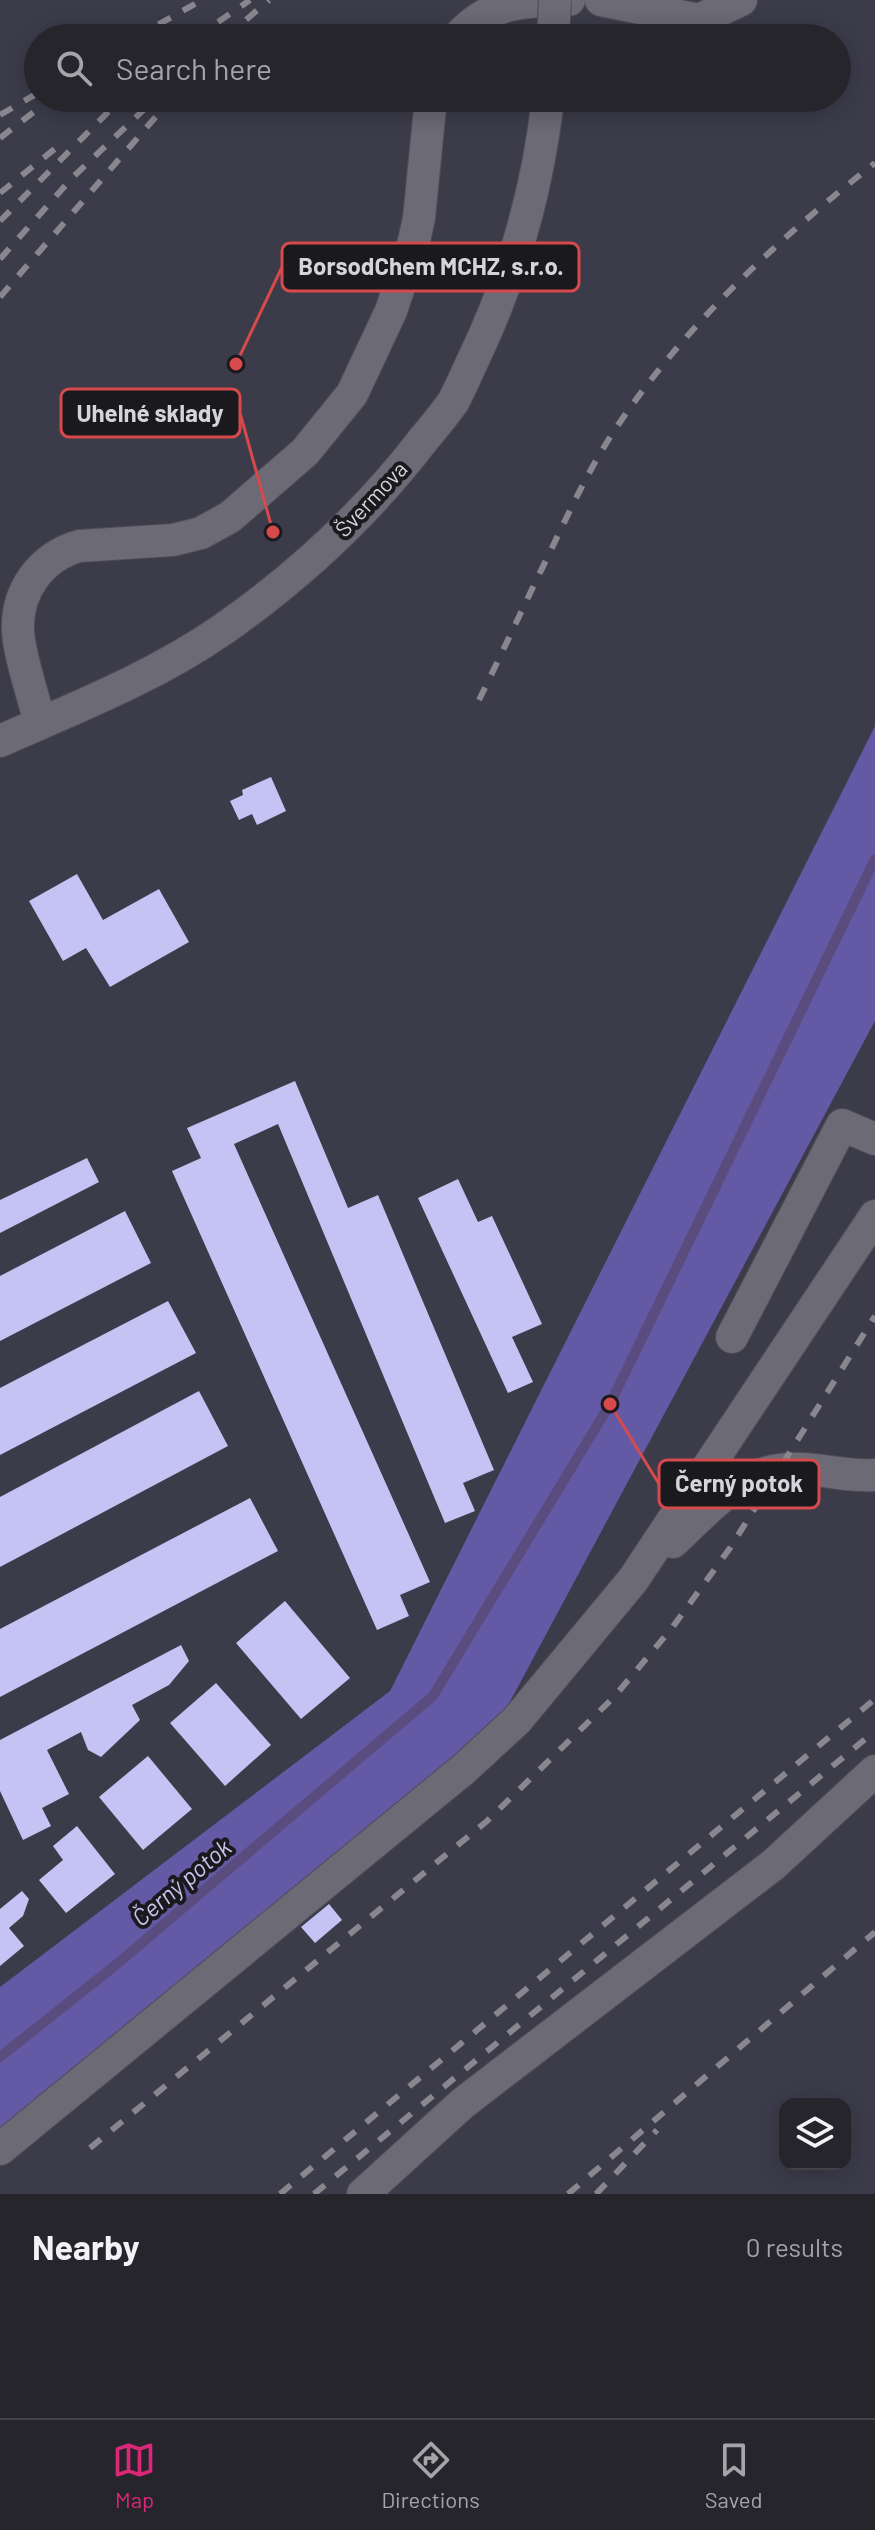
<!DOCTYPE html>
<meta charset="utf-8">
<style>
:root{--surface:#26252c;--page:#2e2d34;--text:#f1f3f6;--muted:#a4a5a9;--line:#424248;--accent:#db2777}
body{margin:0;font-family:Barlow,sans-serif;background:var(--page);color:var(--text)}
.controls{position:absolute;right:24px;bottom:24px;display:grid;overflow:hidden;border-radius:16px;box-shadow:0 4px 20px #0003}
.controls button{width:72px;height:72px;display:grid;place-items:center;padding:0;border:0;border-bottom:2px solid var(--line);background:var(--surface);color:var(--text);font:40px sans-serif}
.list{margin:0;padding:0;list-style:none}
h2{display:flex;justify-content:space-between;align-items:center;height:104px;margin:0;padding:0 32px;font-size:34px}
h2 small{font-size:26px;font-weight:400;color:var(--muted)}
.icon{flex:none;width:44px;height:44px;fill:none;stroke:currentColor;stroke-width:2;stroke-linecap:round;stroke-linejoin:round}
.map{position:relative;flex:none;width:875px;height:2194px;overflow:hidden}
.search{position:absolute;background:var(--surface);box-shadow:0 4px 20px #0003;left:24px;right:24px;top:24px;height:88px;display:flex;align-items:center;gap:20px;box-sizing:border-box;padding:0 28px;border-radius:44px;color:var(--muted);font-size:30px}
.sheet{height:224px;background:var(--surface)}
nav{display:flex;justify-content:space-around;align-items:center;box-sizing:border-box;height:112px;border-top:2px solid var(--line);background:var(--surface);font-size:22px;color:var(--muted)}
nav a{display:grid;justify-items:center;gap:4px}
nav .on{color:var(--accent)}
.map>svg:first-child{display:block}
.built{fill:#3c3b4a;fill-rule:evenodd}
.forest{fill:#6459a4}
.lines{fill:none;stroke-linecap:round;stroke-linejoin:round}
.stream{stroke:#5a4c7e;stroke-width:10}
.building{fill:#c5c2f4}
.minor-casing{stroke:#4e4d56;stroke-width:34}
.minor{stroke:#6b6a75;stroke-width:32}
.rail{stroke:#88878f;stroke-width:6;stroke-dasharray:14 14;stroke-linecap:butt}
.minor-bridge-casing{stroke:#4e4d56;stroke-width:34;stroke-linecap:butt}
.minor-bridge{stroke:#6b6a75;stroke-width:32}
.labels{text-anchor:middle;stroke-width:8;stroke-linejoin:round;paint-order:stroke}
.street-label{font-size:22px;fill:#d4d4da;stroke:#1a1a1e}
.water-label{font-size:24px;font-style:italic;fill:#c8c5ef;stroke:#1a1a1e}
.leader{fill:none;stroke:#d64a4c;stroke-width:3}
.callout-dot{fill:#d64a4c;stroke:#1a1a1e;stroke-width:3}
.callout{fill:#1a1a1e;stroke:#d64a4c;stroke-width:3}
.callout-label{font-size:24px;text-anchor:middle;font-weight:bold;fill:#d4d4da}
</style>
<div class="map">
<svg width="875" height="2194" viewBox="0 0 875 2194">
<rect width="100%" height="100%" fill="#32313b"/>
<!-- built -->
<g class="built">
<path d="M0,0H875V726L390,1691L0,1987ZM38,38H837V98H38Z"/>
<path d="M875,1021V2194H0V2152L489,1741ZM785,2104H845V2164H785Z"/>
</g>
<!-- forest -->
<polygon class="forest" points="875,726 875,1021 489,1741 0,2152 0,1987 390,1691"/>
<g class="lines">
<!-- stream -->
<polyline class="stream" points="0,2057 117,1964 433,1696 610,1404 875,859"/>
</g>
<!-- building -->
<g class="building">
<polygon points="271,777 286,811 257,825 252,814 239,820 230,801 243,795 242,790"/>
<polygon points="77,874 103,920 159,889 189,942 110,987 86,948 63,961 29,901"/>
<polygon points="295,1081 348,1208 378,1195 494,1470 463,1483 475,1511 445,1523 278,1124 234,1144 430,1582 400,1595 409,1616 377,1630 172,1171 201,1158 187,1128"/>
<polygon points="87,1158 99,1182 0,1233 0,1200"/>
<polygon points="458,1179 478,1222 492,1216 542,1324 512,1337 533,1382 508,1393 418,1198"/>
<polygon points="125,1211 151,1263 0,1341 0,1276"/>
<polygon points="168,1301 196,1353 0,1455 0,1388"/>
<polygon points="199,1391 228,1446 0,1567 0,1497"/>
<polygon points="250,1498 278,1551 0,1697 0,1629"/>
<polygon points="285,1601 350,1678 301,1719 236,1643"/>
<polygon points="181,1645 189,1661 169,1685 132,1705 140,1720 101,1757 88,1750 81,1732 47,1750 69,1794 42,1808 51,1826 23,1840 0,1791 0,1740"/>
<polygon points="216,1683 271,1745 225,1786 170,1723"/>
<polygon points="148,1756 192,1809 143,1850 99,1797"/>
<polygon points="77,1826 115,1874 66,1913 39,1880 63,1860 53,1846"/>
<polygon points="22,1891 29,1899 23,1916 9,1928 24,1946 0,1966 0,1909"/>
<polygon points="329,1904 342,1920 315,1943 301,1927"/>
</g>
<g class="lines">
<defs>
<g id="minor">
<polyline points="601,0 699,20 741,0"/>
<path d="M457,38C492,0 521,2 569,0"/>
<path d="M40,723C34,698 19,655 18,631C16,591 41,557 79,546L173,540L201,533L230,517L305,452L352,394L391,311L414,241L419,218L431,98"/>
<path d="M0,741C75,708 154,677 222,630C298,577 366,514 423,440C433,428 444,415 453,402C461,388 467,372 474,358C513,276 538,189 548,98"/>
<polyline points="732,1337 842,1125 875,1139"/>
<path d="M673,1542C713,1505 742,1466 802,1469C827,1470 850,1477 875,1475"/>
<polyline points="0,2149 465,1768 517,1720 633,1580 875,1216"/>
<polyline points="363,2194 463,2103 773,1865 875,1771"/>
</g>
</defs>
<!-- minor casing -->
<use href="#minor" class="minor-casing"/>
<!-- minor -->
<use href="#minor" class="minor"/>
<!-- rail -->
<g class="rail">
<polyline points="134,38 202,0"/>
<polyline points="195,38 250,0"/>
<polyline points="225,38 269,0"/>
<polyline points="0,115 38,93"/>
<polyline points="0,138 52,98"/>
<polyline points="0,193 62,143"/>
<polyline points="0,221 122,98"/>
<polyline points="0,259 73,177 156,98"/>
<polyline points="0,297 172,98"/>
<path d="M479,700C503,651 526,601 550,552C570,510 590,467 616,428C686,324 777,240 875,163"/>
<polyline points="90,2148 487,1821 614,1697 672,1628 730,1548 875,1316"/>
<polyline points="280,2194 875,1699"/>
<polyline points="314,2194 875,1731"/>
<polyline points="568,2194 875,1932"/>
<polyline points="596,2194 657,2130"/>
</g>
<defs>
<polyline id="minor-bridge" points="553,38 555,0"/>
</defs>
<!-- minor-bridge casing -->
<use href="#minor-bridge" class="minor-bridge-casing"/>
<!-- minor-bridge -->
<use href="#minor-bridge" class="minor-bridge"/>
</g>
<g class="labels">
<!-- street labels -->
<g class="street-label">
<text transform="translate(371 499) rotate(-47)" y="8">Švermova</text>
</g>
<!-- water labels -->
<g class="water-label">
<text transform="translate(182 1883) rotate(-40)" y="8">Černý potok</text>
</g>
</g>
<!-- callouts -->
<path class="leader" d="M236 364L282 267M273 532L240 413M610 1404L659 1484"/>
<g class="callout-dot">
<circle cx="236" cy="364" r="8"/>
<circle cx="273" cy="532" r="8"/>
<circle cx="610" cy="1404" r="8"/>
</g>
<g class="callout">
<rect x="282" y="243" width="297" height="48" rx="8"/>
<rect x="61" y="389" width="179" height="48" rx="8"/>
<rect x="659" y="1460" width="160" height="48" rx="8"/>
</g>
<g class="callout-label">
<text x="431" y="275">BorsodChem MCHZ, s.r.o.</text>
<text x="150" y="422">Uhelné sklady</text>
<text x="739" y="1492">Černý potok</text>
</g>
</svg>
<div class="controls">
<button><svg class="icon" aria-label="layers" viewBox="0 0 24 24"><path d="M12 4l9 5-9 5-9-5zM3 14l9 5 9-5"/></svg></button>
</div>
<div class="search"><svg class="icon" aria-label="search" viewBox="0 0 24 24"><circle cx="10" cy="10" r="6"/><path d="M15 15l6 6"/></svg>Search here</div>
</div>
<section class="sheet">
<h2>Nearby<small>0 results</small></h2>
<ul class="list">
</ul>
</section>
<nav>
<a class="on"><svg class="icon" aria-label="map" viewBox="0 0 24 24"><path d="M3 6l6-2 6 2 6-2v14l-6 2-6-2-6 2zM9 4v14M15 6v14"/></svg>Map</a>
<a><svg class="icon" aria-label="directions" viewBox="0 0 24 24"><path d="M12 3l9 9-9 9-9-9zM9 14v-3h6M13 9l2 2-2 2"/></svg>Directions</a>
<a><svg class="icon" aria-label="saved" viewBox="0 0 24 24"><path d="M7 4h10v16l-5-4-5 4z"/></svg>Saved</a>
</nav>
